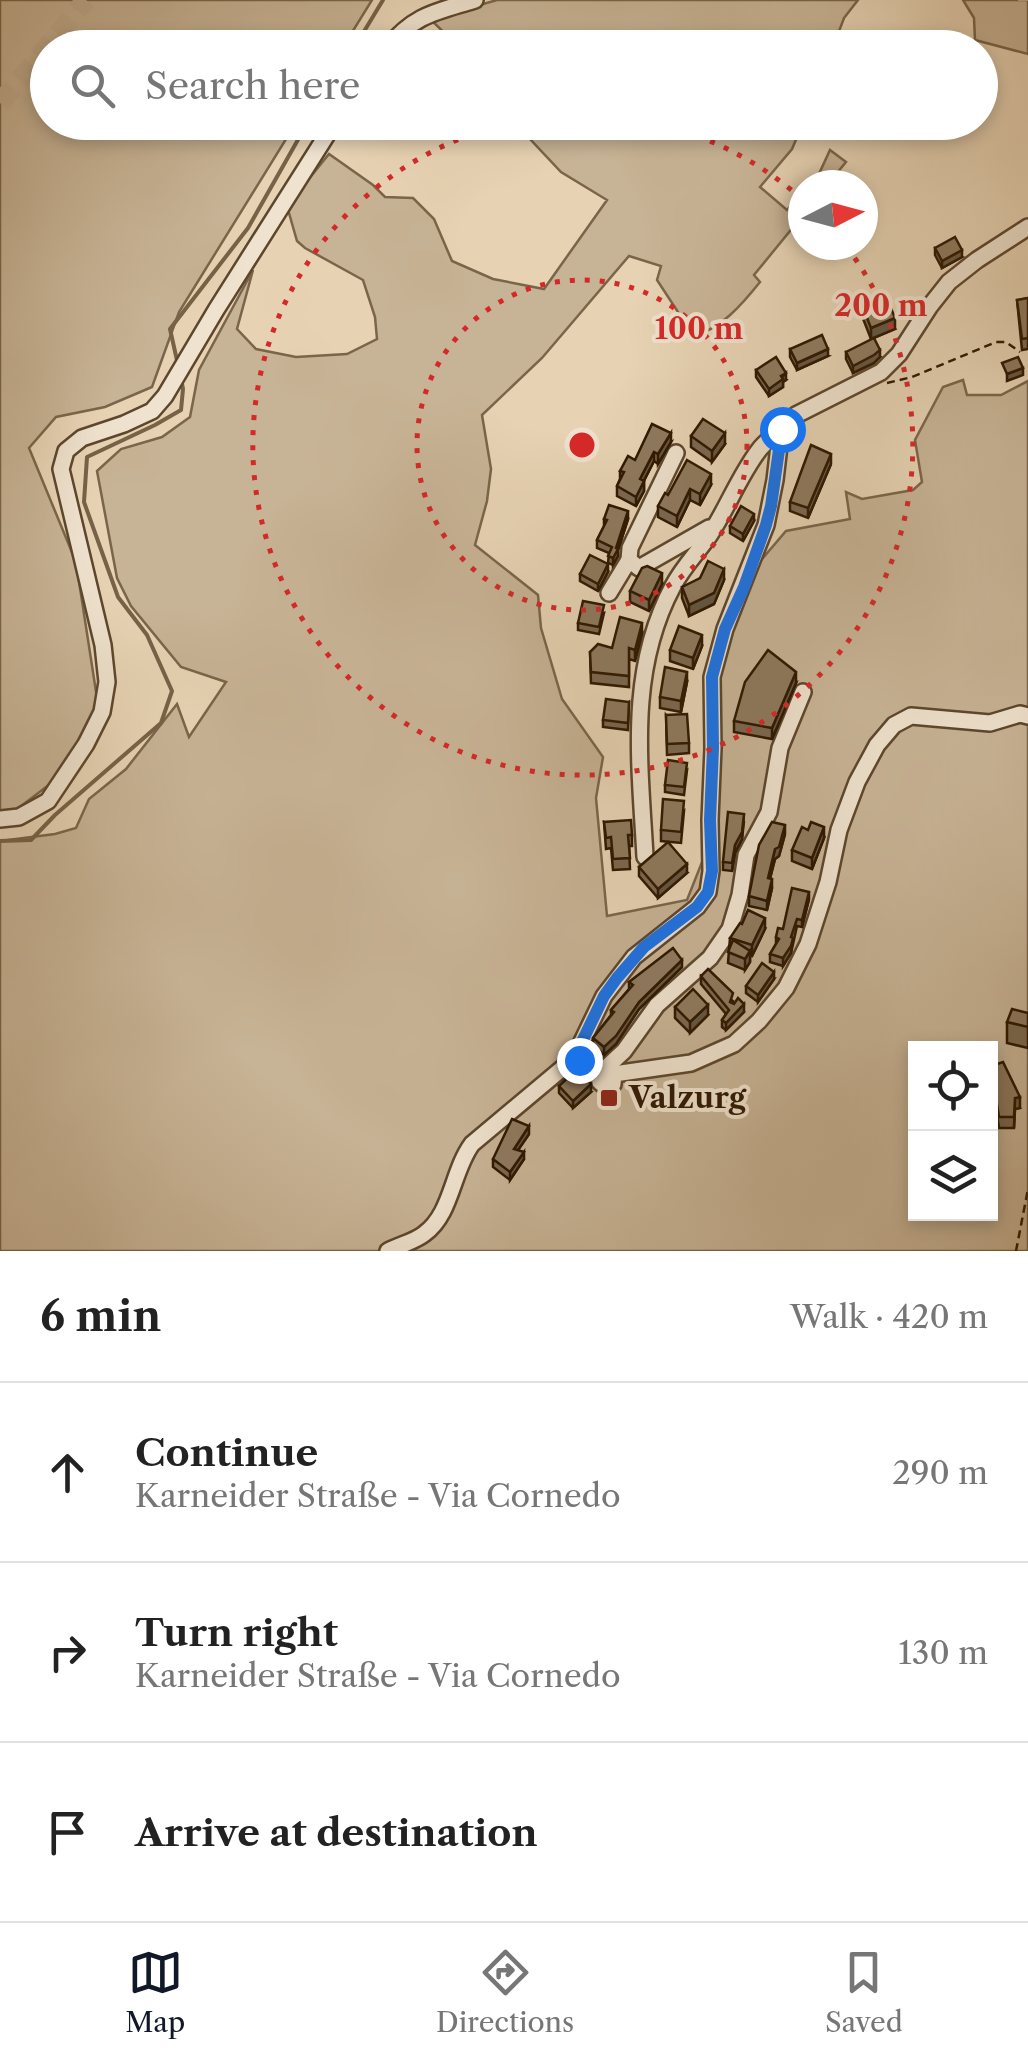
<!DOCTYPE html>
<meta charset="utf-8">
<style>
:root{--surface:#fff;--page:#f2f2f2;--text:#222;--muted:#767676;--line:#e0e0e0;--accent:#111827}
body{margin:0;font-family:"Libre Caslon Text",serif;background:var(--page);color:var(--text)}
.controls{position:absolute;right:30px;bottom:30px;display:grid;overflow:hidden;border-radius:0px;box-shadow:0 5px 15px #0003}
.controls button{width:90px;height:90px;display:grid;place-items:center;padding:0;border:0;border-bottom:2px solid var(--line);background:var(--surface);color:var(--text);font:50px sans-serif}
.compass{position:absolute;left:788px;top:170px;width:90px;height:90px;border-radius:50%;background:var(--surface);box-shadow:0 5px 15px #0003;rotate:84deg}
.stop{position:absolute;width:30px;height:30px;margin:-22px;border:8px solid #1a73e8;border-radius:50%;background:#fff}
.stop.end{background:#1a73e8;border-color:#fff;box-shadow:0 2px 10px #0008}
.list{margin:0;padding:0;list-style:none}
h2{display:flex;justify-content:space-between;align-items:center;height:130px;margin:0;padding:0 40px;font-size:42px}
h2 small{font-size:32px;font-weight:400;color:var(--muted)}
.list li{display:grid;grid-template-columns:65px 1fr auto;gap:30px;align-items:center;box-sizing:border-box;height:180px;padding:0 40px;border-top:2px solid var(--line)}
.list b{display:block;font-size:38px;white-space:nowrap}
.list p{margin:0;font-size:32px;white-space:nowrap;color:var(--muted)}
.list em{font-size:32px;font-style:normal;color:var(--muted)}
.icon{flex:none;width:55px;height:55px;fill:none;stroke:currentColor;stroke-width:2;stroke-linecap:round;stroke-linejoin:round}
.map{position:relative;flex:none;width:1028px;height:1251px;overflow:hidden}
.search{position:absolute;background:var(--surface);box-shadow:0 5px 15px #0003;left:30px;right:30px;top:30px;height:110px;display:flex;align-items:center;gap:25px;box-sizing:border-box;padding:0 35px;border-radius:55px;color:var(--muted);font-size:38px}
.sheet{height:670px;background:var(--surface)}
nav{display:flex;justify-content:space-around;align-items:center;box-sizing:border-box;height:140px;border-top:2px solid var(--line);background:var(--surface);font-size:28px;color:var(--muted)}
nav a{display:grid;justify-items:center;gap:5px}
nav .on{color:var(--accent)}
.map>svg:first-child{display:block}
.green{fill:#c7b395;stroke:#7a654a;stroke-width:2.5;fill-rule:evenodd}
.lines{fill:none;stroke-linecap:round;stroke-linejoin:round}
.stream{stroke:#776147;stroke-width:4}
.major-tunnel{stroke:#c2ad90;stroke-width:20;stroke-dasharray:20 10;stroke-linecap:butt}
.minor-casing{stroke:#5c462d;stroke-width:20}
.path{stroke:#2d1700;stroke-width:2.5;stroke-dasharray:8 5;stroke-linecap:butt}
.minor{stroke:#efe2ce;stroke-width:15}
.wall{fill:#7a6851;stroke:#2d1700;stroke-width:2.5}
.shaded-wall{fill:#635542;stroke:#2d1700;stroke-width:2.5}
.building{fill:#8e795e;stroke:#2d1700;stroke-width:2.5}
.route{stroke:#1a73e8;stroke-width:12}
.ring{fill:none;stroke:#d62828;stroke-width:5;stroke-dasharray:5 10}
.poi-dot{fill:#8f2418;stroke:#efe2ce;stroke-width:4}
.labels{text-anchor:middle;stroke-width:8;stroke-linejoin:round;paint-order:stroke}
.poi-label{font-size:30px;font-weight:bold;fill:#2d1700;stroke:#efe2ce;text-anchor:start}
.centre{fill:#d62828;stroke:#efe2ce;stroke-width:5}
.ring-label{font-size:30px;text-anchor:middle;font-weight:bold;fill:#d62828;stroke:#efe2ce;stroke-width:8;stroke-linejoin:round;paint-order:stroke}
</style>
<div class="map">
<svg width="1028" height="1251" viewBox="0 0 1028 1251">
<rect width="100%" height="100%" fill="#e7d3b4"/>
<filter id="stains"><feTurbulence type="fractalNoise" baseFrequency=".002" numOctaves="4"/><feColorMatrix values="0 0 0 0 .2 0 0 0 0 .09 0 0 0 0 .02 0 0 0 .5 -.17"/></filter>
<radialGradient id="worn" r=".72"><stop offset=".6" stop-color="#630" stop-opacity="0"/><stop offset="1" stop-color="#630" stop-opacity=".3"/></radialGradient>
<!-- green -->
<g class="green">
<polygon points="0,0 372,0 343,47 48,48 48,122 296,123 179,312 152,387 105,407 56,417 29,448 76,562 99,711 54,781 12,813 0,814"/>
<polygon points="497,0 858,0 844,18 833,47 459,47 432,21 448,14"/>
<polygon points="963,0 1028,0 1028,54 975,40 974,18"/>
<path d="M515,123H803L792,149L760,187L787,210L803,192V215L754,275L760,282C744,302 720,331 693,335L657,280L661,266L629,256L542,358L482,415L491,469L487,501L475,545L538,595L541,628L562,699L603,757L596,798L607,916L687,900L710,842L713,756L725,629L757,565L786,531L850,519L846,492L862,499L913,490L922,482L915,440L943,387L963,380L967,395H1001L1028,381V1251H0V841L55,834L76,828L89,799L126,769L177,704L189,737L226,682L181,667L131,606L117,578L97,471L121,449L162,437L190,417L199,370L253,270L237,329L256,349L296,357L347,354L377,339L375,317L363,280L305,248L297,241L287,206L329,154L373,185L385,197L413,198L434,219L452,261L493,279L544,289L607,200L561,172ZM916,1048H990V1214H916Z"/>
<polygon points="830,150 846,162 827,185 810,185 818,176"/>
</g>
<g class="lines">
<!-- stream -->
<g class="stream">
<polyline points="354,48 383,0"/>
<polyline points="178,365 170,329 248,228 308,122"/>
<polyline points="0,841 31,840 55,815 161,723 172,691 147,635 118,597 84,502 87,457 155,425 181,410 183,389 181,379"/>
</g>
<!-- major-tunnel -->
<g class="major-tunnel">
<polyline points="1028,0 1028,1"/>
<polyline points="0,103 86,0"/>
</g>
<defs>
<g id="minor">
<path d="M387,48C415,14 436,12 475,0"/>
<polyline points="676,453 630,548 629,560 639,568 709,528"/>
<polyline points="609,593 629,560"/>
<polyline points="0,819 19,817 48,801 86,744 102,712 107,682 103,645 61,469 66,451 82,438 124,424 152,411 165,396 216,310 335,122"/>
<path d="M645,857C640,763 627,672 673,586C683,567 697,553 709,536C727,509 739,476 759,450C765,442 774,436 781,429"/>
<polyline points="577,1056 578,1050 604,996 634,957 697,907 708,892 711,871 710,820 713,748 712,677 725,629 766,525 775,480 781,429 796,415 881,372 899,354 930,306 949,282 977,260 1028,227"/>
<polyline points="577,1056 583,1064 614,1074 691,1063 734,1044 759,1021 786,988 808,944 828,882 839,830 857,782 877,745 894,725 911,716 990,723 1020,714 1028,716"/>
<path d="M591,1067C596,1076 600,1090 613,1084L614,1074"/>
<polyline points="606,1073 609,1065 624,1051 657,1005 710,958 730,929 740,895 746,855 769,812 780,748 803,692"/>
<path d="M388,1251C399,1245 414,1242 424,1234C452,1214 452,1171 472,1144L577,1056"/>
</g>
</defs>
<!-- minor casing -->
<use href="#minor" class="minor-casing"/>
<!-- path -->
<g class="path">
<polyline points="887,383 912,377 996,342 1006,342 1020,352"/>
<polyline points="1016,1251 1028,1189"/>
</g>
<!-- minor -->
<use href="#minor" class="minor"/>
</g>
<!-- wall -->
<g class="wall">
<polygon points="935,248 962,257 942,268 935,255"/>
<polygon points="1028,298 1028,349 1022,350 1017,300"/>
<polygon points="862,305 895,329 871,339 862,316"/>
<polygon points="790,349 828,356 797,370 790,357"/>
<polygon points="846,352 880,357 874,363 853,373 846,359"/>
<polygon points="756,370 786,380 783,382 783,387 769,396 756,377"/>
<polygon points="691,436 725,444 712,462 691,447"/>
<polygon points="671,442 658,464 654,461 644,481 644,491 636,506 617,496 617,486 620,479 620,471 635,460"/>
<polygon points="831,464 808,518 790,511 790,502"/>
<polygon points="711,485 700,505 690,500 677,527 658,517 658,506 668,495"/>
<polygon points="604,519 628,519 618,550 618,556 613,565 608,563 609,553 597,548 597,540 604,526"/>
<polygon points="754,521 743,541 730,533 730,526"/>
<polygon points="608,572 598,591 580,581 580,574"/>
<polygon points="724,580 714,604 689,616 682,598 682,587"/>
<polygon points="662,584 649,611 630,602 630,591"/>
<polygon points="604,613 599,634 578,630 578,623"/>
<polygon points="642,633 635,661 629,659 629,687 591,683 590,652 612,648"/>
<polygon points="702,646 693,669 670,661 670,650"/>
<polygon points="687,682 681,712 660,708 660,697"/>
<polygon points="796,683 772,739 734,732 734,721"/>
<polygon points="629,702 628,730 603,727 603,720"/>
<polygon points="666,715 689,743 689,753 667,755"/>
<polygon points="687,770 684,795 665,792 665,785"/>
<polygon points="684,811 681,843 661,841 661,830"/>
<polygon points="744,821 742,839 735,853 732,871 723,870 723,862"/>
<polygon points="604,822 632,835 632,846 629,846 630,869 613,870 611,848 606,849"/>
<polygon points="785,834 779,856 775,859 770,878 772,888 767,910 749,906 749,896"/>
<polygon points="824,838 812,869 792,861 792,850"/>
<polygon points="639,867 687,873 658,898 639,876"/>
<polygon points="809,899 802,927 797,926 791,953 783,966 770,962 770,954 776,944 776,937"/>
<polygon points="765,929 752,956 750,955 750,962 745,970 728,963 730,938"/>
<polygon points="682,967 639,1009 616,1044 604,1055 593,1045 593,1038 611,1015 611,1010 629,989 629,982"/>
<polygon points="701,976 733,1001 732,1003 744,1012 726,1030 722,1027 722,1020 726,1014 701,984"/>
<polygon points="774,979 758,1002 746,993 746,986"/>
<polygon points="675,1007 708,1015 690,1033 675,1018"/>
<polygon points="1028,1013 1028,1048 1007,1043 1007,1022"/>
<polygon points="991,1066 1020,1108 1015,1109 1014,1128 999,1128 991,1077"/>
<polygon points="559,1086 591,1092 573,1108 559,1093"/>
<polygon points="529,1134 518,1150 524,1159 510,1180 493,1167 493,1159"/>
</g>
<!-- shaded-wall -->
<g class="shaded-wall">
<polygon points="962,250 962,257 942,268 942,261"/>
<polygon points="895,318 895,329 871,339 871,328"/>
<polygon points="828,349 828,356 797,370 797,363"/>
<polygon points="880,350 880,357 874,363 853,373 853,366"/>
<polygon points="1023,368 1023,375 1007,381 1007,374"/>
<polygon points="786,373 786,380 783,382 783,387 769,396 769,389"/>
<polygon points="671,433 671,442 658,464 658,454"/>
<polygon points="725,433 725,444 712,462 712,451"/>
<polygon points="654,452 654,461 640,488 640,479"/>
<polygon points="831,454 831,464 808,518 808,508"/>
<polygon points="711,474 711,485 700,505 700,494"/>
<polygon points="644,481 644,491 636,506 636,497"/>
<polygon points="690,489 690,500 677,527 677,516"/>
<polygon points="628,511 628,519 618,550 618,556 613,565 613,558"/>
<polygon points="754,514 754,521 743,541 743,534"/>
<polygon points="608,564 608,572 598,591 598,584"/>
<polygon points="724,569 724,580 714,604 689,616 689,605"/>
<polygon points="662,573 662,584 649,611 649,600"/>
<polygon points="642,623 642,633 635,661 635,650"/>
<polygon points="702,635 702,646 693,669 693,658"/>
<polygon points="687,672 687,682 681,712 681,701"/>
<polygon points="796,672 796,683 772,739 772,728"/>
<polygon points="744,814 742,839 735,853 732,871 735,845"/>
<polygon points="785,825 785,834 779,856 775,859 768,887 768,878 775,849"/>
<polygon points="824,827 824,838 812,869 812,858"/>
<polygon points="687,864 687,873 658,898 658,889"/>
<polygon points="772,879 772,888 767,910 767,901"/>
<polygon points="809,892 809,899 802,927 802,920"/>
<polygon points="765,918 765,929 752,956 752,945"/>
<polygon points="793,938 791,953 783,966 783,958"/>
<polygon points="750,951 750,962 745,970 745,959"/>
<polygon points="682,960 682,967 639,1009 616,1044 604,1055 604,1047 639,1002"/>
<polygon points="774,972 774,979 758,1002 758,995"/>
<polygon points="744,1004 744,1012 726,1030 726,1023"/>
<polygon points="708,1005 708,1015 690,1033 690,1022"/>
<polygon points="591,1084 591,1092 573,1108 573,1101"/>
<polygon points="1020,1097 1020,1108 1015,1109 1014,1128 1015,1098"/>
<polygon points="529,1126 529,1134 514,1156 514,1149"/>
<polygon points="524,1152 524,1159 510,1180 510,1172"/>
</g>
<!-- building -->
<g class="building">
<polygon points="955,237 962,250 942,261 935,248"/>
<polygon points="886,296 895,318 871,328 862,305"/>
<polygon points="1028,298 1028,338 1022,339 1017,300"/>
<polygon points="822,335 828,349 797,363 790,349"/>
<polygon points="874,338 880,350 874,355 853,366 846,352"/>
<polygon points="776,357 786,373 781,376 783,379 769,389 756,370"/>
<polygon points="1018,357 1023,368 1007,374 1002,363"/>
<polygon points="703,419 725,433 712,451 691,436"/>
<polygon points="652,424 671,433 658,454 654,452 640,479 644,481 636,497 617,486 624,472 620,471 628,456 635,460"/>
<polygon points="811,445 831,454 808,508 790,502"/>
<polygon points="687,460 711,474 700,494 690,489 677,516 658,506 665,493 668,495"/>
<polygon points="609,505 628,511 616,548 618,549 613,558 608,556 612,547 597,540 607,520 604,519"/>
<polygon points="741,506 754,514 743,534 730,526"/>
<polygon points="590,555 608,564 598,584 580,574"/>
<polygon points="708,561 724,569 714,593 689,605 682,587 700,578"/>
<polygon points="647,566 662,573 649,600 630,591 642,568"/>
<polygon points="583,601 604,605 599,627 578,623"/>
<polygon points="620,617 642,623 635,650 629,648 629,676 591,672 590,652 598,644 612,648"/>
<polygon points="679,626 702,635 693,658 670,650"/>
<polygon points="768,650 796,672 772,728 734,721 745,682"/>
<polygon points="665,667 687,672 681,701 660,697"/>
<polygon points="606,699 629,702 628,723 603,720"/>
<polygon points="687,714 689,743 667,744 666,715"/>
<polygon points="668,760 687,763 684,787 665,785"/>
<polygon points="663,799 684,801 681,832 661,830"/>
<polygon points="728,812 744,814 742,832 735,845 732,863 723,862"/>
<polygon points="631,820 632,835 628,835 630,858 613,859 611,837 606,838 604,822"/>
<polygon points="772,822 785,825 779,847 775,849 768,878 772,879 767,901 749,896 759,845"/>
<polygon points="811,822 824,827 812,858 792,850 802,827 808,830"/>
<polygon points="668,842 687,864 658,889 639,867"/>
<polygon points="792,888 809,892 802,920 797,919 791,937 793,938 791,946 783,958 770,954 779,939 776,937 778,928 783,929"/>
<polygon points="748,910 765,918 752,945 730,938 740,923 742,924"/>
<polygon points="733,940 750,951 745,959 728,952"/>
<polygon points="673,948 682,960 639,1002 616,1036 604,1047 593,1038 614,1012 611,1010 633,985 629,982"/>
<polygon points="762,963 774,972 758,995 746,986"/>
<polygon points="708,969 733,993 730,1002 734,1004 738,998 744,1004 726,1023 722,1020 729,1010 701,976"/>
<polygon points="693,989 708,1005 690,1022 675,1007"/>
<polygon points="1012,1009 1028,1013 1028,1027 1007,1022"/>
<polygon points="1003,1062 1020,1097 1015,1098 1014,1117 999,1117 991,1066"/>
<polygon points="577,1069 591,1084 573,1101 559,1086"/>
<polygon points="512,1119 529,1126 514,1149 524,1152 510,1172 493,1159"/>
</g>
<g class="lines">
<!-- route -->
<polyline class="route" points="579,1060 578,1050 604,996 617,978 644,947 697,907 708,892 712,871 710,820 713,748 712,677 725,629 744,587 766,525 771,506 782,429"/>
</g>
<!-- distance rings -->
<g class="ring">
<circle cx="582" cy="445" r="165"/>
<path d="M653 123A330 330 0 0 1 803 200M846 246A330 330 0 1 1 511 123"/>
</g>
<!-- markers -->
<rect class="poi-dot" x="599" y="1088" width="20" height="20" rx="5"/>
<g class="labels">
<!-- poi labels -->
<g class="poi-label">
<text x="629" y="1108">Valzurg</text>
</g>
</g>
<circle cx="582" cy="445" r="15" class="centre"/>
<g class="ring-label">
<text x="881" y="316">200 m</text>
<text x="699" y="339">100 m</text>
</g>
<rect width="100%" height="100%" filter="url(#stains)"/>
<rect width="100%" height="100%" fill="url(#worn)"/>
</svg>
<div class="controls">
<button><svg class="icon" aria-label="locate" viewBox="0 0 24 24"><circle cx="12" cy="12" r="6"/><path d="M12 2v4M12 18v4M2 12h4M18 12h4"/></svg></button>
<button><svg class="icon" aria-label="layers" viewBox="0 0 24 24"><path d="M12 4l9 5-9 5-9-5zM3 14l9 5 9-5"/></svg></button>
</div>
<svg class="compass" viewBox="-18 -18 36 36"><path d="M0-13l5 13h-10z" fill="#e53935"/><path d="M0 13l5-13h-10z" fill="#767676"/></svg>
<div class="stop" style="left:782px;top:429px"></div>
<div class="stop end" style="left:579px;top:1060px"></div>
<div class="search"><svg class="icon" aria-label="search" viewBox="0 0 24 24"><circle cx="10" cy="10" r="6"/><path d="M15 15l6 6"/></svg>Search here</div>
</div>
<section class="sheet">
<h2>6 min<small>Walk · 420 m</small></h2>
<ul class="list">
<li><svg class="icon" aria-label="ahead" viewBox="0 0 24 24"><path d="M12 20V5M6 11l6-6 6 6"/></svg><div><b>Continue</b><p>Karneider Straße - Via Cornedo</p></div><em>290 m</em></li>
<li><svg class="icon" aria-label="right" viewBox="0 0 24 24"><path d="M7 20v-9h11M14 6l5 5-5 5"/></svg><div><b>Turn right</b><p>Karneider Straße - Via Cornedo</p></div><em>130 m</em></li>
<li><svg class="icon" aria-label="arrive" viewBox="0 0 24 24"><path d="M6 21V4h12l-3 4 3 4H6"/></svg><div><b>Arrive at destination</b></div></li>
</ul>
</section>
<nav>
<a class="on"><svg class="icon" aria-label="map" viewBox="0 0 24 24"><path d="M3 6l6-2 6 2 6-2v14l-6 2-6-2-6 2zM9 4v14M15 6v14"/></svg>Map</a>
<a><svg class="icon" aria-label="directions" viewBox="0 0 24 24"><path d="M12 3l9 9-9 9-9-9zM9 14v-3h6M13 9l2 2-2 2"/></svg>Directions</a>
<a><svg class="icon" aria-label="saved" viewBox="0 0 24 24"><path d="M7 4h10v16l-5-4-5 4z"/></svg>Saved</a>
</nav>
